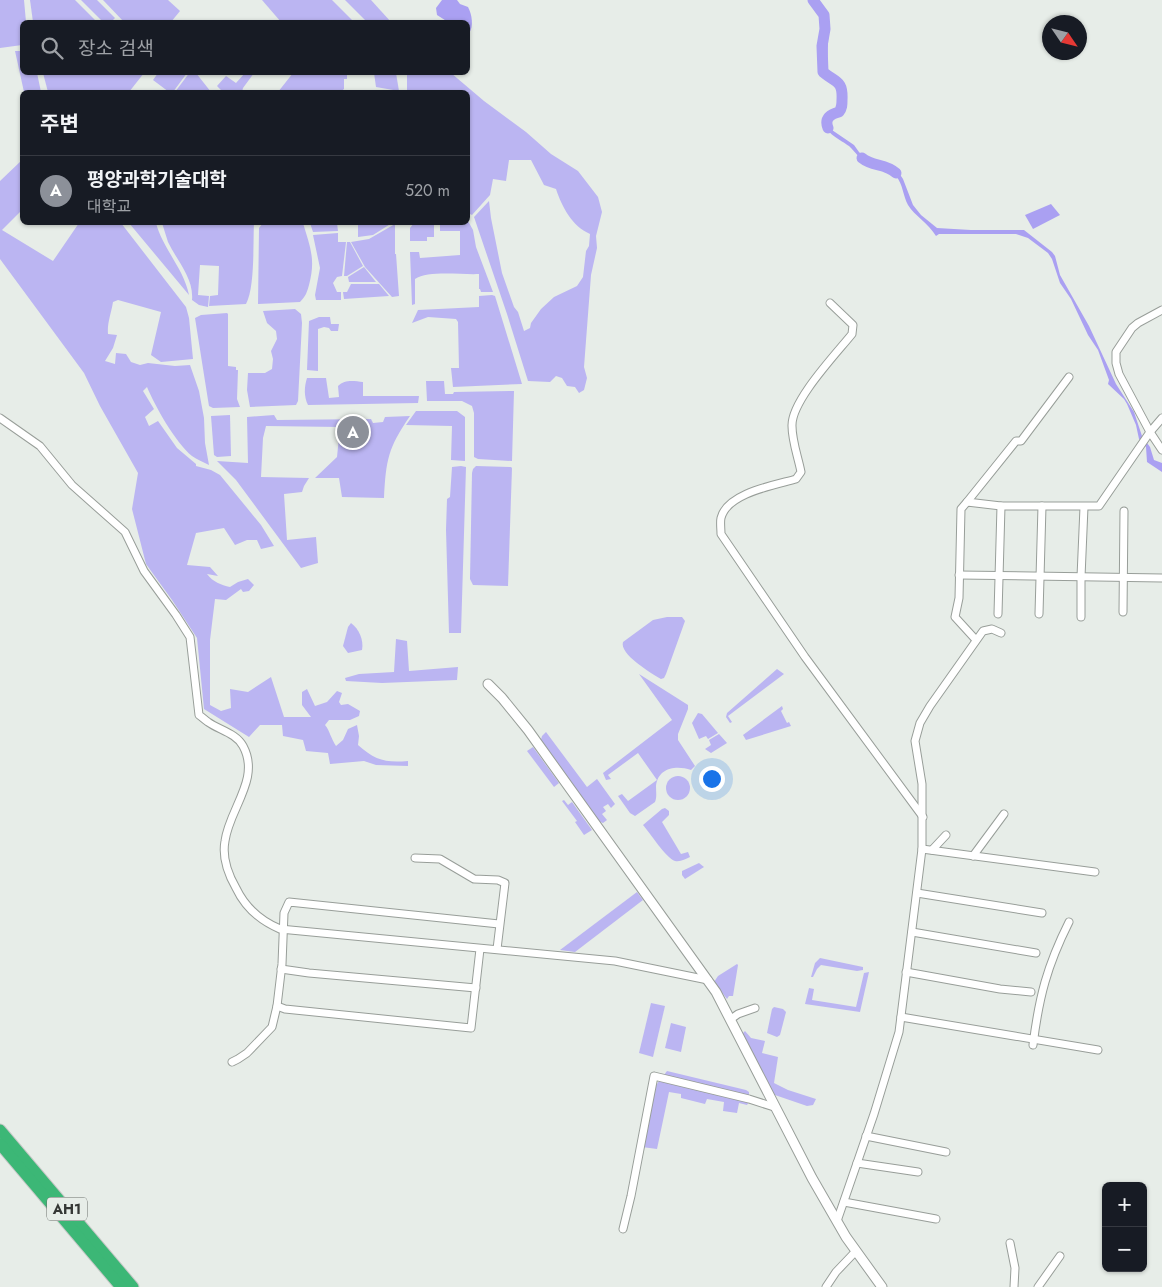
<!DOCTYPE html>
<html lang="ko">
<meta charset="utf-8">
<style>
:root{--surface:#171b24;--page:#242831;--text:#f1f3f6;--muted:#9ea1a6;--line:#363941;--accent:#8c9099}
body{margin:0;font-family:Jost,"Noto Sans KR",sans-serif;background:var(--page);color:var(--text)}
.controls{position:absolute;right:15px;bottom:15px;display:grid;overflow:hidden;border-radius:8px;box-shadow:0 1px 4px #0004}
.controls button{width:45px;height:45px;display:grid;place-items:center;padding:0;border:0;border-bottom:1px solid var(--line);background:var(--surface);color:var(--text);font:25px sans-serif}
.compass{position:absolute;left:1042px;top:15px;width:45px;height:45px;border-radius:50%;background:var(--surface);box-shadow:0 1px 4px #0004;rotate:125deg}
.you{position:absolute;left:711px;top:778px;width:18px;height:18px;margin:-12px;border:4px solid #fff;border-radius:50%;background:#1a73e8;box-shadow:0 0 0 8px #1a73e833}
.badge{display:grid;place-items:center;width:32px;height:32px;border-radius:50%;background:var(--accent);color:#fff;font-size:16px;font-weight:700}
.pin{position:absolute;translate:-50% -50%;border:2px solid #fff;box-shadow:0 1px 5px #0006}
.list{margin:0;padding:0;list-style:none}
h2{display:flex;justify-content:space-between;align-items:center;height:65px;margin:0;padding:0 20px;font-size:21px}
h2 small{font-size:16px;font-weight:400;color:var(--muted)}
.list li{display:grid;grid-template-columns:32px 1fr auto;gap:15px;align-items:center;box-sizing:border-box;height:70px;padding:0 20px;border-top:1px solid var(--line)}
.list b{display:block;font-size:19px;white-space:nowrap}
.list p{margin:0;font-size:16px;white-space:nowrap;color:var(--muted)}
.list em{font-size:16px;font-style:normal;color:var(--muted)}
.icon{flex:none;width:28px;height:28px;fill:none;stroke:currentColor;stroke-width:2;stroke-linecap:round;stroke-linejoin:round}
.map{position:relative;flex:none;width:1162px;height:1287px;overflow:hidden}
.search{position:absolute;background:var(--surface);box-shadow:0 1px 4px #0004;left:20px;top:20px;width:450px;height:55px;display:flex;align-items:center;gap:12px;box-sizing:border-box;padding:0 18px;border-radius:8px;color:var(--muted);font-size:19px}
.panel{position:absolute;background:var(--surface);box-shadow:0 1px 4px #0004;left:20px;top:90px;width:450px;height:135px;border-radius:8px}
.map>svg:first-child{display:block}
.green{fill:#bbb5f2}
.water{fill:#aaa0f2}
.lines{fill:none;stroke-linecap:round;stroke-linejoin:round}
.river{stroke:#aaa0f2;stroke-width:11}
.minor-casing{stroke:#989e99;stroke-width:9}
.tertiary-casing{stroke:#989e99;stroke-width:11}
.trunk-casing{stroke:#c6c7c6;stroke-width:13}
.minor{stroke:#fff;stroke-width:7}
.tertiary{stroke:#fff;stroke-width:9}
.trunk{stroke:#3cb776;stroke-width:11}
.labels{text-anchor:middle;stroke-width:4;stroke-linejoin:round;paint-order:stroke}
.shield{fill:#e7ede8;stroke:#6a6e6b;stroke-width:1}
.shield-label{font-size:14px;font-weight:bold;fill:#353735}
</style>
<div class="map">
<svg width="1162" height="1287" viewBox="0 0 1162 1287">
<rect width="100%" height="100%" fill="#e7ede8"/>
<!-- green -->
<g class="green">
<polygon points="0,0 24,0 26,22 22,22 22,45 0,48"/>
<polygon points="30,0 75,0 97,22 33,22"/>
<polygon points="81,0 97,0 115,18 111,22 103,22"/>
<polygon points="103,0 168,0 180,11 171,22 124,22"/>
<polygon points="262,0 332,0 354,22 281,22"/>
<polygon points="345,0 371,0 391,22 367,22"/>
<polygon points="15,51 22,51 22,72 37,73 41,92 24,92"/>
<polygon points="190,72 196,73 211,92 175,92"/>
<polygon points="43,73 43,72 144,73 129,92 48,92"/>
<polygon points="158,73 158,72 187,73 173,92 169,92 153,80"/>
<polygon points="245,73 254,73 243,88 242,92 223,92 217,86 226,76 236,83"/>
<polygon points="293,73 347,73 347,79 344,79 344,89 340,92 278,92"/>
<polygon points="374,73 396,73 399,91 376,87"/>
<path d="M407,73H451L484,101L526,132L551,154L578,171L598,197L602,212L596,236L597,248L591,275L584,367L587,378L584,390L579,393L575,387L567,386L562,378L556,376L550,382L528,381L507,314L474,217L489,201L491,218L502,273L514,307L518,312L524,331L530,328L531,323L541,309L554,297L577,286L583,277L586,251L589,246L590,234C572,226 562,207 556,189L544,185L531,160H509L506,181L493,179L490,195L472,215L468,213V92H407Z"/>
<path d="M22,160V210L2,230L53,261L79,223H121L186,307L189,318L193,359L161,362L151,355L161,312L118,300L113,302C111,314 107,323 108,334L117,335L113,348L105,361L115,364L116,353L126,354L131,362L140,365L148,363L175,366L190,365L199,391L204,418L205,443L209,465C203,462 196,459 192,456C175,442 155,406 147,387L143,391L154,409L145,417L149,426L158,421L177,448L196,464V466L211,470L220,475L261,525L274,546L261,549L257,540H247L235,545L224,528L196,533L187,565L210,567L218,576L207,574C213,582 221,585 230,587L238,582L248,579L254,585L249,591L243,592L241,589L226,600L215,599L210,640V705L221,711L231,708L230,689L248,692L271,677L284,717H311L302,705V692L307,689L315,706L327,702L337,691L342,693L339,702L341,705L348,704L360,711L359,716L350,720H329L325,725C330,731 331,739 336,746L343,740L348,729L357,725L359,736L358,745C375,760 385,763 408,761V766L376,765L364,761L330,764L328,753L306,751L303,740L283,736L282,725H260L249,737L204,709L197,638L172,600L146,564L132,509L138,473L100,406L84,373L0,259V181Z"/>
<path d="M468,221L473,230L476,247L493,292H481L480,289H479V274C462,275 428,270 415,279V304L412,305L410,252H419L420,258L460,255V231H440V223Z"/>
<path d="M129,223H156C163,249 184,269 189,295Z"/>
<path d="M162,223H254C253,243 255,288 246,304L209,306L210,296L218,295L219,266L200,265L198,295L209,296L208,307L199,305L192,300C194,278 177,261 168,242C166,236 164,229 162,223Z"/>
<path d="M263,223H303C310,247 316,259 309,285C307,292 306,296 300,302L258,304L259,228Z"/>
<polygon points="310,223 310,222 340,223 337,223 338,231 313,232"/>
<polygon points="358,223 358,222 392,223 373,235 358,237"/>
<polygon points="414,223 434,223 434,237 427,237 427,241 410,241 410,228"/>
<polygon points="395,224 395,254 396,254 399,296 392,297 365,267 351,242 369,239"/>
<polygon points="338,233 338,242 346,242 342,276 337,277 333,283 337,292 341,292 341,300 316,300 315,295 320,268 313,235"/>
<polygon points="347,242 350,242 363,266 347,276 344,276"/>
<polygon points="364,267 376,282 349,282 348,277"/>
<polygon points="351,284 379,284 389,296 344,299 343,292 347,292"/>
<polygon points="492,295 495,296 522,384 453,387 451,368 459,368 458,322 456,319 428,317 412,323 418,310 479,307 479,296"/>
<polygon points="295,309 301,314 302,323 298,401 296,405 250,407 247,390 248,373 265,373 272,369 273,359 271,351 277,339 276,331 267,323 263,311"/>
<polygon points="227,313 228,314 228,366 236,367 236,370 238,370 237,399 240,407 213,408 209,406 208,400 195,318 201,315"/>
<polygon points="319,317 330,317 331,324 339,324 338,331 331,331 329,328 324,327 318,329 318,371 307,370 309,321"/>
<path d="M307,378H326L329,398L339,397L338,386C345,379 354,381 363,382V396H419L418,403L308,405C304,397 304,387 307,378Z"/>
<polygon points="426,381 444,381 445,394 453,394 454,392 514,391 512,461 478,459 474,457 474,413 472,406 462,401 427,401"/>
<polygon points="416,411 457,411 465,417 465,461 451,460 452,426 406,425"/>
<polygon points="230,415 231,456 217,457 214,455 211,416"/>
<path d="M274,415L277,420L371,419L373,423L383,422L385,417L410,416C388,448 386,460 384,498L342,497L339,478H315L337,457L340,427L266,426L263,438L261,477L309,478L304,486L302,492L284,494L287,540L316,537L318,563L301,568L236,480L217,461L248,463L247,417Z"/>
<polygon points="461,466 466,467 461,633 449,633 446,530 447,499 450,497 452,467"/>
<polygon points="476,466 511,467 512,468 508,586 473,585 470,579 472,473 473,469"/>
<path d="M667,617H682L685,621L666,674L664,678L661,679C651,673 619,654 623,642L653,620Z"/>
<path d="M351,623C359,629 364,640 362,650L348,653L343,646L348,627Z"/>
<polygon points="396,639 407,641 409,671 458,667 457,680 382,683 346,681 345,678 359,674 394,672"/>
<polygon points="777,669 784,674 728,716 732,722 730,723 726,717 727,713"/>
<path d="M639,674L688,705V709L678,734V740L695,766L691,770C677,765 658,767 656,786C656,792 657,797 655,802L635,816L630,813L618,796L622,794L628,801L657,780L638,753L608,775L611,779L606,780L603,773L672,720Z"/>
<polygon points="782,706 783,709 781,711 787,723 789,722 791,726 746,740 743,735"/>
<polygon points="698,713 702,714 718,733 708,739 706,736 699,739 692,723"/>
<polygon points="546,732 587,787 597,779 615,804 611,808 608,804 603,807 606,811 602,814 607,820 603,823 598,821 540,743 542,736"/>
<polygon points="719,734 727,743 711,753 705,749 711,745 709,740"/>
<polygon points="533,747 559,783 554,787 527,751"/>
<circle cx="678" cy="788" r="12"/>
<polygon points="564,800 568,805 572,802 592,830 584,835 575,822 577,821 562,801"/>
<path d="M665,808L669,811V815L662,822L681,854L688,852L690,857C685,859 681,862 675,861C666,858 650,833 643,825L662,809Z"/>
<polygon points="699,863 704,867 685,879 682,875 682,871"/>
<polygon points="637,892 643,900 575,952 560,950"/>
<polygon points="820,958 863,967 863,970 857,971 821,965 817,969 813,977 811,977 815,963"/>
<polygon points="737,964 738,965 733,996 729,996 727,999 714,982 718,976"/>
<polygon points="869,972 860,1012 805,1004 809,988 814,989 812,1000 856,1007 864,973"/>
<polygon points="651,1003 665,1006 653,1057 639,1053"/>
<polygon points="774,1007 783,1009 786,1012 780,1035 777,1037 767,1033 772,1009"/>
<polygon points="671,1023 686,1027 681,1052 665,1048"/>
<polygon points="745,1031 751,1038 765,1041 762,1053 778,1057 774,1083 788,1090 816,1099 813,1105 807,1106 772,1094 741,1035"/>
<polygon points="667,1071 746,1090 749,1092 749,1095 745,1096 664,1075"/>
<polygon points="662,1080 749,1102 747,1105 739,1103 737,1113 723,1111 724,1102 707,1099 705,1104 681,1098 681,1094 669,1092 657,1149 642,1147 655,1087 659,1081"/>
</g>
<!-- water -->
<g class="water">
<path d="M442,0H457L460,4L468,7C472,14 474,27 469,33L468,22H448L437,15L436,8Z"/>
<path d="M809,0H815L825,11L829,17L827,70C831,77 840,78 845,84L846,109L840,116H834C830,120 830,125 832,130L854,145L859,152L869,162L887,165L899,173L903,179L913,205L921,215L937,228L971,230H1024L1052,252L1055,256L1060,275L1089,326L1116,384L1134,412L1142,436L1150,447L1154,460L1162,463V472L1147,462L1146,447L1139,439L1136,425L1127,404L1124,399L1108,384L1109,380L1098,350L1088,335L1071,299L1060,283L1052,259L1048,253L1028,238L1016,234H939L936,236C929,224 914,215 908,205C903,196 903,184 896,176C888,167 877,171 868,165C861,160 855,152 849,146C839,138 819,132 829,116L839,112L841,109L842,88L838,82L825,75C821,54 826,36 825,16L813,4L810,5Z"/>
<polygon points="1051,204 1060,215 1033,229 1025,215"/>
</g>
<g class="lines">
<!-- river -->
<g class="river">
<path d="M813,0L824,15L825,29L822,46L823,72C836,83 843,80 842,100C842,105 842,108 839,112C831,114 824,118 828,128"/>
<path d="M862,158C873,167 885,163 896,173"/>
</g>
<defs>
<g id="minor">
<path d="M830,303L853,325L852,334C836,354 791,401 792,426C792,441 798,457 801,472L796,479C775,485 727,493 721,518C720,522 721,529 721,534L805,657L923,817"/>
<polyline points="1162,310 1138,323 1132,328 1116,352 1116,363 1119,374 1150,432 1162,450"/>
<path d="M0,418L40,446L72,485L125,532L144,571L176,615L190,637L199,715C202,717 205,720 208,722C219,730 236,733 243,746C261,779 229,809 225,841C222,857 228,874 236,888C245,907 261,921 280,929L615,961L708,980"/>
<polyline points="967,502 1016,441 1021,441 1069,377"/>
<polyline points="959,575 1162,578"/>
<polyline points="1123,612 1124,511"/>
<polyline points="998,614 1001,506"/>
<polyline points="1039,614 1042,506"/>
<polyline points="1081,617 1081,577 1084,507"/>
<polyline points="976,640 955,617 959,598 961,509 967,502 1001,506 1099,506 1150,432 1162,418"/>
<polyline points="922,849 1095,872"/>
<polyline points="932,850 946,835"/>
<polyline points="973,856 1004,814"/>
<polyline points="415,858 440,859 474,879 498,880 505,883 497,949"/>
<polyline points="917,893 1042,913"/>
<polyline points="912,932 1036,953"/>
<polyline points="281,969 309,973 476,988"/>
<polyline points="906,972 1000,989 1031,992"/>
<polyline points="277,1006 285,1009 471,1028 480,949"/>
<polyline points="901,1017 1098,1050"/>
<polyline points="731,1019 738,1014 755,1008"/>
<path d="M1033,1045C1039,997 1047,966 1069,922"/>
<polyline points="232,1062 238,1059 247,1053 272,1027 277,1006 282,964 284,913 289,902 499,924"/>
<polyline points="866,1136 946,1152"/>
<polyline points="857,1163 918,1172"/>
<polyline points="844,1202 936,1219"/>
<polyline points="837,1221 874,1114 899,1032 922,849 922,784 915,741 920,723 930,706 983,631 992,629 1001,633"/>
<polyline points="623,1229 631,1196 654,1076 749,1099 774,1107"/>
<polyline points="1010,1243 1015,1268 1014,1287"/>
<polyline points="826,1287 836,1272 856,1251"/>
<polyline points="1038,1287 1060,1256"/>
</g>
<polyline id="tertiary" points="488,684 502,698 528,730 716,992 812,1178 846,1237 882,1287"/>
<g id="trunk">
<polyline points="0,1130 133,1287"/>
<polyline points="0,1144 121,1287"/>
</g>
</defs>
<!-- minor casing -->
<use href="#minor" class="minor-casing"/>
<!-- tertiary casing -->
<use href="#tertiary" class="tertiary-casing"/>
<!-- trunk casing -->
<use href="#trunk" class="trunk-casing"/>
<!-- minor -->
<use href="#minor" class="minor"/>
<!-- tertiary -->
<use href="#tertiary" class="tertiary"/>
<!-- trunk -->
<use href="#trunk" class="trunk"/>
</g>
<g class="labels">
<!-- shield labels -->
<rect class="shield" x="47" y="1197.5" width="40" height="23" rx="4"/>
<g class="shield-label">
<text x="67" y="1214">AH1</text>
</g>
</g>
</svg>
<div class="controls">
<button>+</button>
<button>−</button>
</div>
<svg class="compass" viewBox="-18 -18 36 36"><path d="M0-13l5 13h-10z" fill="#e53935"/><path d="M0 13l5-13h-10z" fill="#9ea1a6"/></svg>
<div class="you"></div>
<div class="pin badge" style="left:353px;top:432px">A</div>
<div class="search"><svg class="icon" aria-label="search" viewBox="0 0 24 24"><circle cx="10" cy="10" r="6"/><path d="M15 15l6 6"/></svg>장소 검색</div>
<section class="panel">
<h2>주변<small></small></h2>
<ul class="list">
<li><span class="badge">A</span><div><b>평양과학기술대학</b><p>대학교</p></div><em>520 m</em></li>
</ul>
</section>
</div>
